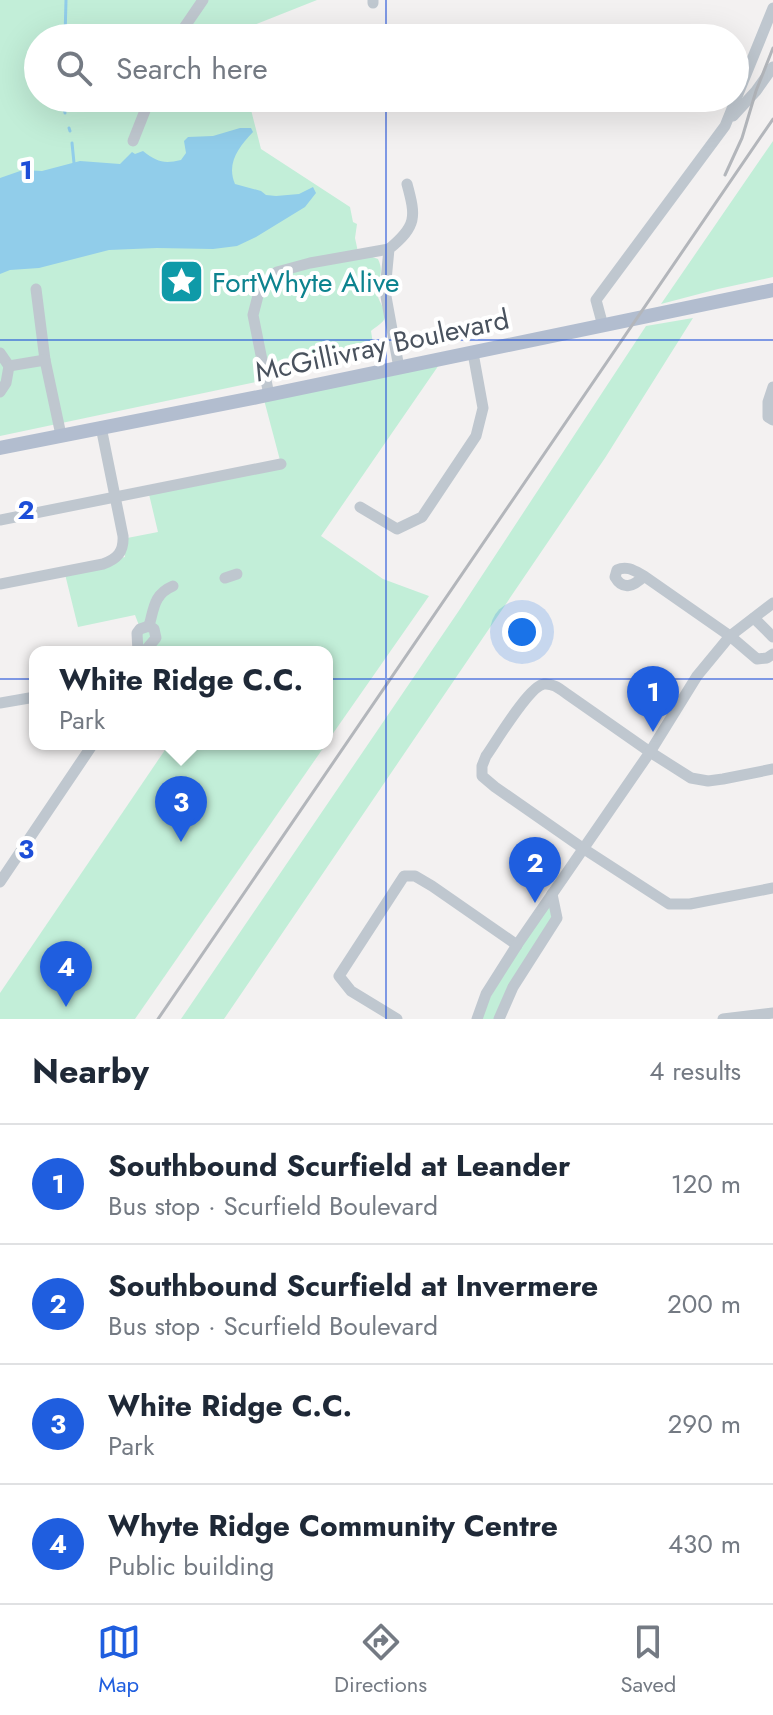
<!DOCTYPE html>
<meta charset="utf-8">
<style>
:root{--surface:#fff;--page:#f6f6f7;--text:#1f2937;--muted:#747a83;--line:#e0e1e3;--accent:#1f5edf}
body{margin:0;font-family:Jost,sans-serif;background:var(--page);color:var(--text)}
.you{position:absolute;left:522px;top:632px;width:28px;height:28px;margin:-20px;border:6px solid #fff;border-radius:50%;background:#1a73e8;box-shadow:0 0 0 12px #1a73e833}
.badge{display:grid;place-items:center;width:52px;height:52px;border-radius:50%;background:var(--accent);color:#fff;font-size:26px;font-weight:700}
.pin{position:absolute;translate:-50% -66px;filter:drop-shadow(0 2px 4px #0008)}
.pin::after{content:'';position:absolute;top:42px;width:28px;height:24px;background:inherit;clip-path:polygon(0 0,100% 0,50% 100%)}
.popup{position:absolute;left:29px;top:646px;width:304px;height:104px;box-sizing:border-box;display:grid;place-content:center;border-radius:16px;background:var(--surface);filter:drop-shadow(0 2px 6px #0005);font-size:26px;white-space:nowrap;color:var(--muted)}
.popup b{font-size:30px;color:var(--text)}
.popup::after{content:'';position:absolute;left:50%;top:100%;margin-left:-16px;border:16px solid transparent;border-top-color:var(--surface)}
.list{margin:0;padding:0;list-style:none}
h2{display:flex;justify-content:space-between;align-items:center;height:104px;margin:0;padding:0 32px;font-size:34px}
h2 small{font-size:26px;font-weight:400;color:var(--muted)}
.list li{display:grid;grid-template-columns:52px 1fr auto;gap:24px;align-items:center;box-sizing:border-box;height:120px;padding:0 32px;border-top:2px solid var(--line)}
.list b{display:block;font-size:30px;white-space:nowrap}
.list p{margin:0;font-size:26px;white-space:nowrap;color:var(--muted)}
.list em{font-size:26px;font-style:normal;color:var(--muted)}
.icon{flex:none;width:44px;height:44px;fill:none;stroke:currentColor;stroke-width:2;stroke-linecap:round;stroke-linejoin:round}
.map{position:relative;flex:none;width:773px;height:1019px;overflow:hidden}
.search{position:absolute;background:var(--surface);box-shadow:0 8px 32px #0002;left:24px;right:24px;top:24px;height:88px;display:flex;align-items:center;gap:20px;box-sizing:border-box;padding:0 28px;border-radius:44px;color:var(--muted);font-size:30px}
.sheet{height:584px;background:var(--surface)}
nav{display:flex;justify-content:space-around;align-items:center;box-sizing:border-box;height:112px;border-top:2px solid var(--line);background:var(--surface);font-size:22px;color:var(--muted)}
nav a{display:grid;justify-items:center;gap:4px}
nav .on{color:var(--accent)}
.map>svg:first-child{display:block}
.green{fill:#c2eed8}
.water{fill:#91cdea}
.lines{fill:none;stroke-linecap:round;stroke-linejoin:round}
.stream{stroke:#91cdea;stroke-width:3}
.minor{stroke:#bfc7cf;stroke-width:11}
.major{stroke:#b2bdcf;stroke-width:14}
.rail{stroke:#b3b6bb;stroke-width:3}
.grid{fill:none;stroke:#1d4ed8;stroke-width:2;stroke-opacity:0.55}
.labels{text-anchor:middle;stroke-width:8;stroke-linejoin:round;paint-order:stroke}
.culture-label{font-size:28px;fill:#0d838f;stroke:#fff;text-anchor:start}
.street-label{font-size:28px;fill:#49525e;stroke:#fff}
.grid-label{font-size:26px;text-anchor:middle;font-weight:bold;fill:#1d4ed8;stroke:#fff;stroke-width:8;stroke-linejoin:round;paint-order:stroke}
</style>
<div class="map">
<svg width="773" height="1019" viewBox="0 0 773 1019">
<rect width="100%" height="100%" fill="#f3f1f1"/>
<!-- green -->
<g class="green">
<path d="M0,0H317L234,33V38H38V98H248L261,149L350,207L353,222L357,224L355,238L358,252L378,259C385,274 377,278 377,292C377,300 386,309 385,317C384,323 375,327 371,331L375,357L0,436Z"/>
<polygon points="773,141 773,277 718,289 661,304"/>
<polygon points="693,318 605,458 224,1019 181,1019 458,612 646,326"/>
<polygon points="443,359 321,536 383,579 429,596 327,742 327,652 138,652 140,628 135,615 78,627 64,570 125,557 122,539 158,532 148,490 281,464 263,396"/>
<polygon points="169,744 326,744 135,1019 0,1019 0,993"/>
<polygon points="552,894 557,918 499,1019 477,1019"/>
</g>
<!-- water -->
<path class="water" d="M240,128H251L253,132C239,147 226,163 235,184L261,191L266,195L276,196L299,194L313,187L316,193L305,207L256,237L237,246L213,249L157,248L109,250L39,268L10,270L0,274V178L23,170L42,171L80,161L120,164L132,152L135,154L143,151C157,162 164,164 181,160L186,153L184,141L188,137L213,136Z"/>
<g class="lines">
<!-- stream -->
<g class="stream">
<polyline points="65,38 66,0"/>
<polyline points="62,98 65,113"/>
<polyline points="69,128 70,131"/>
<polyline points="72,143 74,163"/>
</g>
<!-- minor -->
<g class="minor">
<polyline points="373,0 373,3"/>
<polyline points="177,38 203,0"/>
<polyline points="733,116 756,91 773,67"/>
<polyline points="133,141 150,98"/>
<polyline points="36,289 45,360"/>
<polyline points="603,326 596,300 725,126 773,8"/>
<polyline points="0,353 9,366 6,383 0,392"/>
<polyline points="9,366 45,360 61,435"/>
<path d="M399,368L385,291L389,249C417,226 416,217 407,184"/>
<polyline points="773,387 768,402 768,417 773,420"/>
<polyline points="269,395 253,315 260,288 277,272 310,263 389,249"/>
<polyline points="360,507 397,529 422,517 476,436 483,408 473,353"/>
<polyline points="0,520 281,464"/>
<path d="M644,576C635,571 627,565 617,570L615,577C623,591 634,586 644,576L730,636L757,659L767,658L773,654"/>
<polyline points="225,578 237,574"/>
<path d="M0,584L103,564C117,559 124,552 123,536L101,427"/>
<polyline points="754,618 773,637"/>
<path d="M149,626C154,608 154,594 173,586"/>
<polyline points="138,652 137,633 140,629 149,626 154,629 156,638 144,652"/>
<polyline points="0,703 35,697"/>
<path d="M773,769L723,779L708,781L691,778L650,752L567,694C560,689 553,683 544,684C529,686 496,742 486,756L482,766V776L495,787L584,849L669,904H690L773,888"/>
<polyline points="0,882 93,744"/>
<polyline points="397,1019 351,991 339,976 404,876 415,876 432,886 517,945"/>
<polyline points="477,1019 486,994 517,945 650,752 697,676 730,636 773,603"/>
<polyline points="499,1019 513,987 557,918 552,894"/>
<polyline points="723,1019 773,1013"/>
</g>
<!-- major -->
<polyline class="major" points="0,448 263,396 773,290"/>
<!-- rail -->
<g class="rail">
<polyline points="725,175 742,138 756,91 773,48"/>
<polyline points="158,1019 773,119"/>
</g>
</g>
<!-- grid -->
<path class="grid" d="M386,0V38M386,98V1019M0,340H773M0,679H773"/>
<!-- icons -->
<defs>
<symbol id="sight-square" viewBox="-11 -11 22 22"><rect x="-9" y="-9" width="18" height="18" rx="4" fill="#0f9aa8" stroke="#fff"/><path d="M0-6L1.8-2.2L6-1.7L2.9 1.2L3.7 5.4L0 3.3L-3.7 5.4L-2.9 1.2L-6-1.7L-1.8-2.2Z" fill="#fff"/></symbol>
</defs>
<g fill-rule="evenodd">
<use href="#sight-square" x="156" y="256" width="51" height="51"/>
</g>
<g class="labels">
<!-- culture labels -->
<g class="culture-label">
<text x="212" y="292">FortWhyte Alive</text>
</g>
<!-- street labels -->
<g class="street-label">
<text transform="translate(382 345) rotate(-12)" y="10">McGillivray Boulevard</text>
</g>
</g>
<g class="grid-label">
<text x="26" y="179">1</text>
<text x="26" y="519">2</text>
<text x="26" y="858">3</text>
</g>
</svg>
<div class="you"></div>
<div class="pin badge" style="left:653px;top:732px">1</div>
<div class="pin badge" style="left:535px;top:903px">2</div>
<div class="pin badge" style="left:181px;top:842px">3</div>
<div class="popup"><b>White Ridge C.C.</b>Park</div>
<div class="pin badge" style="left:66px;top:1007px">4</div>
<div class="search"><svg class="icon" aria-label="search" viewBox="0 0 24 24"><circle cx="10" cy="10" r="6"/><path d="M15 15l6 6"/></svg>Search here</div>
</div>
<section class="sheet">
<h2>Nearby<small>4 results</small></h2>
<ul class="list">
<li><span class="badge">1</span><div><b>Southbound Scurfield at Leander</b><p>Bus stop · Scurfield Boulevard</p></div><em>120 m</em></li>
<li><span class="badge">2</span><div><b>Southbound Scurfield at Invermere</b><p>Bus stop · Scurfield Boulevard</p></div><em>200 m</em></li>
<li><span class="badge">3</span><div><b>White Ridge C.C.</b><p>Park</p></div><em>290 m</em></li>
<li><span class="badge">4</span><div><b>Whyte Ridge Community Centre</b><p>Public building</p></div><em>430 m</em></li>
</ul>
</section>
<nav>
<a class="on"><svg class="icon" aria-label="map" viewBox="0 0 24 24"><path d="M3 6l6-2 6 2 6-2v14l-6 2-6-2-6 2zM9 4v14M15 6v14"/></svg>Map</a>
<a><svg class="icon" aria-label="directions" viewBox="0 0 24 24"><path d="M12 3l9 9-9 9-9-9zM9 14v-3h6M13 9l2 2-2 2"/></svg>Directions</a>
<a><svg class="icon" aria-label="saved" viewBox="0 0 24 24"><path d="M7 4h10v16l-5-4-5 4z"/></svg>Saved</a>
</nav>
